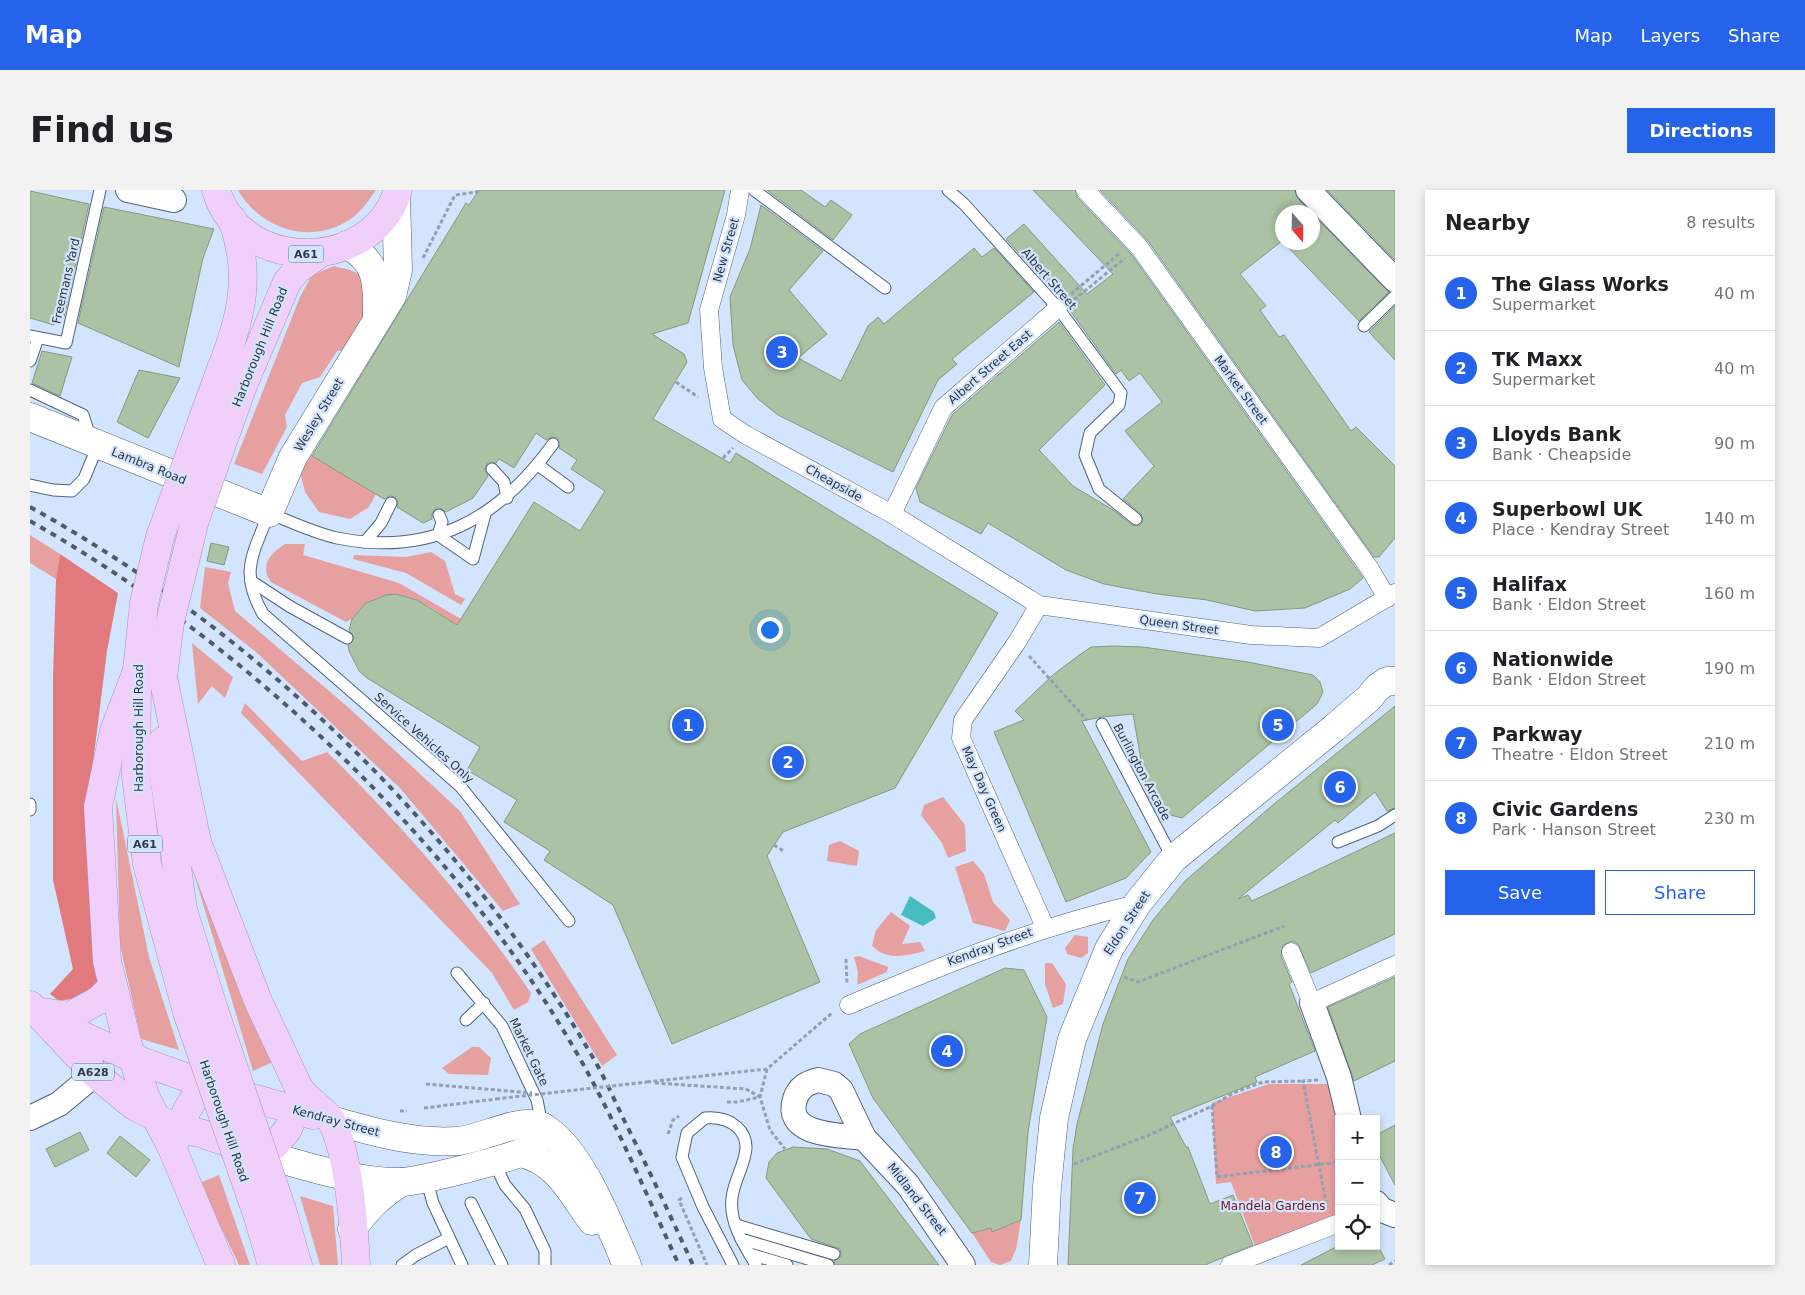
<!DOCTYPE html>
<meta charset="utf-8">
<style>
:root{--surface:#fff;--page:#f2f2f2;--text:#202124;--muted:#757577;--line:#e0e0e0;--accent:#2563eb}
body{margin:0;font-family:"DejaVu Sans",sans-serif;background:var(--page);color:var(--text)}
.controls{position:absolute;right:15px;bottom:15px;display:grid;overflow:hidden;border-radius:0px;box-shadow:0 2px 8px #0003}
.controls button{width:45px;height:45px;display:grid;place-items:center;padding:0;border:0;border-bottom:1px solid var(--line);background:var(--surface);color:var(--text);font:25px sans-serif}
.compass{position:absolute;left:1245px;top:15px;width:45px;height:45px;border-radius:50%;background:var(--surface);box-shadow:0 2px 8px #0003;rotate:160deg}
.you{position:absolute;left:739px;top:439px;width:18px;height:18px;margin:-12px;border:4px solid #fff;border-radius:50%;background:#1a73e8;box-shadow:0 0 0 8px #1a73e833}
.badge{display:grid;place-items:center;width:32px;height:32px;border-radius:50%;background:var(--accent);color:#fff;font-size:16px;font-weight:700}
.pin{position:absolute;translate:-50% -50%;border:2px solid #fff;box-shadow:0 1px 5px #0006}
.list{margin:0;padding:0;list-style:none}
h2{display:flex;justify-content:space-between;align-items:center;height:65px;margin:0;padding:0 20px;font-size:21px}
h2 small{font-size:16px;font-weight:400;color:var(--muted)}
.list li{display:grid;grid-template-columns:32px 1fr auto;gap:15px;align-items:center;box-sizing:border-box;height:75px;padding:0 20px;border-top:1px solid var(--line)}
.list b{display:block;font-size:19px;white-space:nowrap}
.list p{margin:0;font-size:16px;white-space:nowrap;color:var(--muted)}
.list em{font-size:16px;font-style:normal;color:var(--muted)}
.actions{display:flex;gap:10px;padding:15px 20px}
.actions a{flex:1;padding:11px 0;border:1px solid var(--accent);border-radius:0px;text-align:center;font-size:18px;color:var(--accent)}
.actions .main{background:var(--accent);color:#fff}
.icon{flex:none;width:28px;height:28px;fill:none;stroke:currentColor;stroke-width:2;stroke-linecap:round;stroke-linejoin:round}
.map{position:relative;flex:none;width:1365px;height:1075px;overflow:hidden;border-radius:0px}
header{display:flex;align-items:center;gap:30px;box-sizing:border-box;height:70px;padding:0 25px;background:var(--accent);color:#fff}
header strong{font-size:24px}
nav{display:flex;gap:28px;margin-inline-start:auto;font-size:18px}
.intro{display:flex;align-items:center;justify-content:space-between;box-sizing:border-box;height:120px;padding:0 30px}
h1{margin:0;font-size:35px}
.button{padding:12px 22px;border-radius:0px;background:var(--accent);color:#fff;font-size:18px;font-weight:700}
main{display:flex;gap:30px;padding:0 30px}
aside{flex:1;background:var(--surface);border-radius:0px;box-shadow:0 2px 8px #0003}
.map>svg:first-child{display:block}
.green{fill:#e7a0a0}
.forest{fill:#e1797d}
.water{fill:#47bcc1}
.building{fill:#abc3a4;stroke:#849b7d}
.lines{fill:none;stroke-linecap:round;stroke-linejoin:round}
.service-casing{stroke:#51637f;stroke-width:13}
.pedestrian-casing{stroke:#51637f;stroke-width:19}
.minor-casing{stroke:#51637f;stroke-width:26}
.tertiary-casing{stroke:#51637f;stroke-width:29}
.trunk-casing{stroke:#aa94b9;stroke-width:29}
.path{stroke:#92a0b4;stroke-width:3;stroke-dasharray:4 2.5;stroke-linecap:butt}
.service{stroke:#fff;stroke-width:11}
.pedestrian{stroke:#fff;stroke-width:18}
.minor{stroke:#fff;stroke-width:24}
.tertiary{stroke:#fff;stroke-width:28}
.trunk{stroke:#f0d0fa;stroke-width:28}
.rail{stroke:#505b6a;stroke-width:4;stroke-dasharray:6 6;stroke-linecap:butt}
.trunk-bridge-casing{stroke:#aa94b9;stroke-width:29;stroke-linecap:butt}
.path-bridge{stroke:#92a0b4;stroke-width:3;stroke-dasharray:4 2.5;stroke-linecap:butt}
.trunk-bridge{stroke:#f0d0fa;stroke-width:28}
.labels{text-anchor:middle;stroke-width:4.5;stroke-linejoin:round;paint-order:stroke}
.shield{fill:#d3e4fe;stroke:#606c7c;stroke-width:1}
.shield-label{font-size:11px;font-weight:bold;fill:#2f3844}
.street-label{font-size:12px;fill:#2f3844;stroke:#d3e4fe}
.park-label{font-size:12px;fill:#731423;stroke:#d3e4fe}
</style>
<header>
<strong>Map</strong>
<nav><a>Map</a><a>Layers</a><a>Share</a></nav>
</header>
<div class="intro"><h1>Find us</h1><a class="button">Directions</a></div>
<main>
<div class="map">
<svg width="1365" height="1075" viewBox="0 0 1365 1075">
<rect width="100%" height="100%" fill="#d3e4fe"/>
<!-- green -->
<g class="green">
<path d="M208,0H346C337,13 328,26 314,33C275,54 229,37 208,0Z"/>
<path d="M304,76C310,78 321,79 326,83C356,105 328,139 315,163L308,160L290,187L272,193L255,225L257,237L232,284L204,274L270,107L282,85Z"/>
<polygon points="281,265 346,304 339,317 320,329 289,322 275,302 270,282"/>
<polygon points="0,345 30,364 26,389 0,373"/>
<path d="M255,354H275L273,365L369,393L431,429L427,435C401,418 370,392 339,412C330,418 326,428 316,432L241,392C229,375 241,363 255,354Z"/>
<polygon points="401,362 415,371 425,404 435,409 431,415 376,383 323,369 324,365 376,367"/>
<polygon points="175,377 201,382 198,393 205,421 319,518 430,621 490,714 473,721 370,598 226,462 170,418"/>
<polygon points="162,453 203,487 195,508 182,496 168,514"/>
<path d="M215,513L272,571L297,562C373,636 441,715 501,803L498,812L484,820L462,783L211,523Z"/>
<polygon points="913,607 935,635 936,661 918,668 912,653 891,625 894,615"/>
<polygon points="86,608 119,767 149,860 111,849 90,755"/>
<polygon points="810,651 829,661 827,676 797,671 799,655"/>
<polygon points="943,671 954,684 963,712 980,730 975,741 943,733 925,677"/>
<polygon points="165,687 243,872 223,881"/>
<path d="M861,722L880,736L872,754L890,752L895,761C875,766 858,771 842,756L846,740Z"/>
<polygon points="1045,745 1058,747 1058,763 1051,768 1037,764 1035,758"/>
<polygon points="514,750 587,865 572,876 501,759"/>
<polygon points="829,766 858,777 857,782 827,795 828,782 824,767"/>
<polygon points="1015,773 1022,773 1036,794 1033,814 1023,818 1015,794"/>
<polygon points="442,857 449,857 461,868 458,885 419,884 412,878"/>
<polygon points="1239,894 1301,894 1309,932 1309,1024 1225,1056 1201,992 1186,994 1182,913"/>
<polygon points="189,985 220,1075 209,1075 170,993"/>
<polygon points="270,1006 303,1016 308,1075 290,1075"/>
<polygon points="991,1030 986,1059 981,1071 970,1075 961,1072 942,1043 961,1038 962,1041"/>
</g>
<!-- forest -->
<polygon class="forest" points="30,364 88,403 77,461 55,636 69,794 41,809 29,811 20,804 43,779 23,690 23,488 26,389"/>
<!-- water -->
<polygon class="water" points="880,706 904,722 906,728 893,736 871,725"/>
<!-- building -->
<g class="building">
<polygon points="449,0 695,0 658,133 622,144 654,164 657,172 623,229 700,273 706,263 968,423 865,598 753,642 737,666 790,792 642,854 583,715 514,670 520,661 474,632 487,610 437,580 450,557 337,488 329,481 319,461 318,455 324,448 319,440 322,429 336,413 356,405 366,404 387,410 427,435 504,312 550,341 575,301 541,279 547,270 529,258 528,248 521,247 516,250 506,243 484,278 469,269 466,273 457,273 455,280 458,286 443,308 416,322 410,318 406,318 402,324 402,329 393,333 367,317 368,312 365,307 360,306 354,309 282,266 436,13 439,15"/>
<polygon points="737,0 771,0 795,17 801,10 822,25 803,50"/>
<polygon points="1003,0 1045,0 1047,7 1101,64 1331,385 1333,388 1320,399 1275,418 1225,421 1177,410 1127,404 1074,394 1036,380 958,333 951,344 890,312 886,298 922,225 1029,132 1075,195 1009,260 1043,296 1083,320 1102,335 1109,336 1113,331 1111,324 1093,309 1124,276 1095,241 1132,212 1110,183 1099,191 1091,180 1086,184 1041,122 1043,120 1036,111 1016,91 1015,92 976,49 994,34 1057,104 1083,84"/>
<polygon points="1070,0 1265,0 1268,9 1281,22 1252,22 1252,51 1210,84 1236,116 1230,120 1249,147 1254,145 1321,241 1326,237 1365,276 1365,348 1349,367 1344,367 1118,51"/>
<polygon points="1297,0 1365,0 1365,70"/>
<polygon points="0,1 59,14 34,127 27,124 24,135 0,128"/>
<polygon points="731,15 793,61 759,100 797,144 768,168 811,191 838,136 848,127 854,134 944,58 952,67 964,58 1004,102 922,169 927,174 908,190 863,282 748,225 728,209 712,190 703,155 700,107 720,59"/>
<polygon points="74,17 184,39 173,68 149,177 48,133"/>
<polygon points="1282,24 1359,102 1329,131 1253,52 1282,52"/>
<polygon points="1365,116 1365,170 1339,142"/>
<polygon points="12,161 42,167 30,206 2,193"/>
<polygon points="109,180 150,188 118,248 87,232"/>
<polygon points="181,353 199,357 194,375 177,371"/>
<polygon points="1084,456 1113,457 1218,472 1283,485 1290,492 1293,502 1287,514 1152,628 1126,621 1117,604 1103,524 1072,527 1052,531 1121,662 1096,688 1036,712 964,542 994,530 985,521 1024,484 1048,466 1061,457"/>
<polygon points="1365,516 1365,618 1357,621 1345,602 1308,633 1305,630 1208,709 1218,705 1222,711 1365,643 1365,744 1281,783 1268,754 1262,751 1253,755 1251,766 1262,792 1259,794 1285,861 1225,887 1227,892 1140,927 1156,957 1158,957 1180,1014 1203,1005 1223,1055 1175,1075 1038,1075 1043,959 1047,934 1073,834 1098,769 1123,730 1155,691 1244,614"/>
<polygon points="975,778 994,780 1017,827 998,942 991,1030 962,1042 961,1038 942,1043 843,908 819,854 830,844"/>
<polygon points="1365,787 1365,871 1324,891 1298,817"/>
<polygon points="1365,935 1365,995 1346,959 1346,945"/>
<polygon points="50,942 59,960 25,977 16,959"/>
<polygon points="90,946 120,970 106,987 77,963"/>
<polygon points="763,957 797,959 830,971 909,1075 805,1075 804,1071 811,1066 810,1059 781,1049 736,988 739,972 747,963"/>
<polygon points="1308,1056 1348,1056 1355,1069 1342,1075 1271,1075"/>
</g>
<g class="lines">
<defs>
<g id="service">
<polyline points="724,0 855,98"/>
<polyline points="918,0 934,14 1028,118 1091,203 1089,215 1060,243 1055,265 1069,299 1106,329"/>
<polyline points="1334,136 1365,106"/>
<polyline points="0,146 36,153 70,0"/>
<polyline points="0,171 8,148"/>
<polyline points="0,200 53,225 57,237 52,248"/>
<path d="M523,254C469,329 401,367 307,348C284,343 261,332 239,323C223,364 209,382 233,424L430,596L539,731"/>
<polyline points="508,275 538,297"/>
<polyline points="462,279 474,292 477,308"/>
<polyline points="0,295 23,300 42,301 54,289 68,255"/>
<polyline points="409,325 412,332 408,345 443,369 455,324"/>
<polyline points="335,352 351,333 361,313"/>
<polyline points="221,391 259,416 317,448"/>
<polyline points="1072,534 1143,669"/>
<polyline points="0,614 0,620"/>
<polyline points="1308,652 1348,636 1365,625"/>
<polyline points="427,783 472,836 507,910 512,935"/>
<polyline points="436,830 454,813"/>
<polyline points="464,972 475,995 495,1019 515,1061 515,1075"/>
<polyline points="396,988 403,1013 432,1075"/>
<polyline points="441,1013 472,1075"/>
<polyline points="706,1035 804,1064"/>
<polyline points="711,1049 798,1075"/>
<polyline points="720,1064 757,1075"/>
<polyline points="372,1075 386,1065 419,1048"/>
<path d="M703,1075L673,1017L652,967L657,943L675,928C686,927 697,928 707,937C729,957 704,984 702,1008C699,1032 714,1055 726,1075"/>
</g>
<g id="pedestrian">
<polyline points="710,0 706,25 679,120 683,178 692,229 716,245 862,324 1009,415 1221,445 1289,448 1365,403"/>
<polyline points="1055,0 1109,57 1340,379 1357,408"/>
<polyline points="862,324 913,218 1028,118"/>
<polyline points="1009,415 987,452 933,530 931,548 1015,737"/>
<polyline points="1261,762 1282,813 1365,775"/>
<path d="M819,815C913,775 1006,737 1107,714"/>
<polyline points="1200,1075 1309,1033"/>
</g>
<g id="minor">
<polyline points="98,0 144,10"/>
<polyline points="1278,0 1365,90"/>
<polyline points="1282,813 1309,887 1319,929"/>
<path d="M788,890L804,894L811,900L834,948C812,945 753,947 765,909C769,897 777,893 788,890Z"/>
<polyline points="0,928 29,914 65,884 57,866"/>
<polyline points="834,948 878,995 933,1075"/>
<polyline points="1346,1013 1352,1020 1365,1025"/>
</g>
<g id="tertiary">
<path d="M317,55C349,72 347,94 347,126"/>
<polyline points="0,227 239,323 263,267 362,106 368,80 366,5"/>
<path d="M301,930C343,942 384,954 428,951C453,949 491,926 512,937C550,956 580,1037 597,1075"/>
<path d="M226,962C272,975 322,992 371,992C386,992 494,966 503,957C508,952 511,944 513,937"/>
<path d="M491,963C528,972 541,1003 562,1031"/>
<path d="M322,1039C337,1019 350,1005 372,992"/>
<polyline points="1013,1075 1017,997 1024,928 1042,849 1079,759 1107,714 1143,669 1304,538 1339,508 1347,498 1357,491 1365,491"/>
</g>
<g id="trunk">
<path d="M186,0C210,84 343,84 368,0"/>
<path d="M191,179C212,127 222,83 202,29"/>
<polyline points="213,195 257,92 267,80 289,64"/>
<polyline points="107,481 84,541 68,617 77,771 97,852 116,908 142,958 191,1075"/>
<path d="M133,487L167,652L228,811L268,896C276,911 294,918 302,932C319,965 324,1037 326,1075"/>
<polyline points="107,497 106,586 117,674 157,822"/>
<polyline points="133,551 133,578 153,720 184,820"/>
<polyline points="0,815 65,884 104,916 148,939 170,943 226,962 245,955 258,939 272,903"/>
<polyline points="13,822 40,826 69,810 83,796"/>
<path d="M24,831C105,875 195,901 283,925"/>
<polyline points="143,957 157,920 174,893"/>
<polyline points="252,1020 268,1075"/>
<polyline points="228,1027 242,1075"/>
</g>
</defs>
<!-- service casing -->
<use href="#service" class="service-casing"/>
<!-- pedestrian casing -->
<use href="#pedestrian" class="pedestrian-casing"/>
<!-- minor casing -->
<use href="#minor" class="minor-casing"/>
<!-- tertiary casing -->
<use href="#tertiary" class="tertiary-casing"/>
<!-- trunk casing -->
<use href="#trunk" class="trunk-casing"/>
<!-- path -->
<g class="path">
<polyline points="393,68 425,5 447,2 445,0"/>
<polyline points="1041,104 1090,63"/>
<polyline points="1044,110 1095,68"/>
<polyline points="646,192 668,207"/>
<polyline points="693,268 703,258"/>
<polyline points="999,466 1057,530"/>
<polyline points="744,655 755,662"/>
<polyline points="816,769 817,794"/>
<polyline points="1094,787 1108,792 1254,736"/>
<polyline points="737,879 730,907 740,940 755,959"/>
<polyline points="1288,890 1273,891 1297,1018"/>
<polyline points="617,892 737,879 802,823"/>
<polyline points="625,893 716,899 730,907"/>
<polyline points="697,912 707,912 730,907"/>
<polyline points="1182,916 1203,903 1233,892 1273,891"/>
<polyline points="394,918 466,909"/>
<polyline points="370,921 377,921"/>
<polyline points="638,944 643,930 649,926"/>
<polyline points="1044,974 1119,945 1182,916 1187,987 1309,972"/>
<polyline points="652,1008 649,1010 677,1075"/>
<polyline points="1359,1075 1365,1071"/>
</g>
<!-- service -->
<use href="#service" class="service"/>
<!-- pedestrian -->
<use href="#pedestrian" class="pedestrian"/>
<!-- minor -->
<use href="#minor" class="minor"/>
<!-- tertiary -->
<use href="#tertiary" class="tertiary"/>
<!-- trunk -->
<use href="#trunk" class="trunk"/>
<!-- rail -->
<g class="rail">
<path d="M0,317C231,445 429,638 562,866C574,886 584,909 594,930C618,978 641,1027 663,1075"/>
<path d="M0,331C217,454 431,656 553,874C589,939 618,1008 649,1075"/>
</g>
<defs>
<g id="trunk-bridge">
<polyline points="107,481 114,413 130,347 191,179"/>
<polyline points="133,487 140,432 165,330 213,195"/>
<polyline points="184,820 252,1020"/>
<polyline points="157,822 228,1027"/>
</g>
</defs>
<!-- trunk-bridge casing -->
<use href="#trunk-bridge" class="trunk-bridge-casing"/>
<!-- path-bridge -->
<g class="path-bridge">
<polyline points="396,894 502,903"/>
<polyline points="466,909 617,892"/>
</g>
<!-- trunk-bridge -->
<use href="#trunk-bridge" class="trunk-bridge"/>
</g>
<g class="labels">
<!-- shield labels -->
<g class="shield">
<rect x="258.5" y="55.5" width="35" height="17" rx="4"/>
<rect x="97.5" y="645.5" width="35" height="17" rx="4"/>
<rect x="42" y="873.5" width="42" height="17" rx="4"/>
</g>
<g class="shield-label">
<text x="276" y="68">A61</text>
<text x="115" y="658">A61</text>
<text x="63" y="886">A628</text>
</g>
<!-- street labels -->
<g class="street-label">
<text transform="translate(696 60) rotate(-74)" y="4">New Street</text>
<text transform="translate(1019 89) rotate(49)" y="4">Albert Street</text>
<text transform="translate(36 91) rotate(-77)" y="4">Freemans Yard</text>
<text transform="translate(230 157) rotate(-68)" y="4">Harborough Hill Road</text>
<text transform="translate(960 177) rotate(-41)" y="4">Albert Street East</text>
<text transform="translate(1211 200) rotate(54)" y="4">Market Street</text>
<text transform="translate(289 225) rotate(-59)" y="4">Wesley Street</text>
<text transform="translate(119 276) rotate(22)" y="4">Lambra Road</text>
<text transform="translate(804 293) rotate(29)" y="4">Cheapside</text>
<text transform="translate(1149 435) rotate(8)" y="4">Queen Street</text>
<text transform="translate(109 538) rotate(-90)" y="4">Harborough Hill Road</text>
<text transform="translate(394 548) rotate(42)" y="4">Service Vehicles Only</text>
<text transform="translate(1112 582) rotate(62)" y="4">Burlington Arcade</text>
<text transform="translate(954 599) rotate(66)" y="4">May Day Green</text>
<text transform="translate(1097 733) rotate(-57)" y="4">Eldon Street</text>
<text transform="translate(960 757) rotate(-20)" y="4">Kendray Street</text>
<text transform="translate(499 862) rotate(64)" y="4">Market Gate</text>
<text transform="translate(194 931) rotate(71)" y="4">Harborough Hill Road</text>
<text transform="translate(306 931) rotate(15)" y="4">Kendray Street</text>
<text transform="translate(887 1009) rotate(52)" y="4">Midland Street</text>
</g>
<!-- park labels -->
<g class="park-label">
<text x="1243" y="1020">Mandela Gardens</text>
</g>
</g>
</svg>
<div class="controls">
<button>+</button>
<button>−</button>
<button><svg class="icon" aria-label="locate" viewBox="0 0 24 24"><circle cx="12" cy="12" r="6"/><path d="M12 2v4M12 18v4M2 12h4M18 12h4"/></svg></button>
</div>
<svg class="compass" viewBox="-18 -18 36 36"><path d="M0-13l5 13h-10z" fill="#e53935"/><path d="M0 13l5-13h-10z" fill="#757577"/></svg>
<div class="you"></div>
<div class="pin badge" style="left:658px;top:535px">1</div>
<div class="pin badge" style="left:758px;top:572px">2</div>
<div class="pin badge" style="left:752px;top:162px">3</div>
<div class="pin badge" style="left:917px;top:861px">4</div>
<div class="pin badge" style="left:1248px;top:535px">5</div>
<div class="pin badge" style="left:1310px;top:597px">6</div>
<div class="pin badge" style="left:1110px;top:1008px">7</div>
<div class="pin badge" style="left:1246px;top:962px">8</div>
</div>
<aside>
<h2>Nearby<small>8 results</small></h2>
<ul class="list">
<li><span class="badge">1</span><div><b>The Glass Works</b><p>Supermarket</p></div><em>40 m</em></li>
<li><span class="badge">2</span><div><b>TK Maxx</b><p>Supermarket</p></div><em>40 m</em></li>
<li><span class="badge">3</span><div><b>Lloyds Bank</b><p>Bank · Cheapside</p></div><em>90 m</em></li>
<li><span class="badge">4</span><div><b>Superbowl UK</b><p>Place · Kendray Street</p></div><em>140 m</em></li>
<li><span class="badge">5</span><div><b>Halifax</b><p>Bank · Eldon Street</p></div><em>160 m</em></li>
<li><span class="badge">6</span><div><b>Nationwide</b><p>Bank · Eldon Street</p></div><em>190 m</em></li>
<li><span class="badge">7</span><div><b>Parkway</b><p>Theatre · Eldon Street</p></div><em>210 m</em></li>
<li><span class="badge">8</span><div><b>Civic Gardens</b><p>Park · Hanson Street</p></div><em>230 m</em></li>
</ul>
<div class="actions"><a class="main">Save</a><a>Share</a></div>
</aside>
</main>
